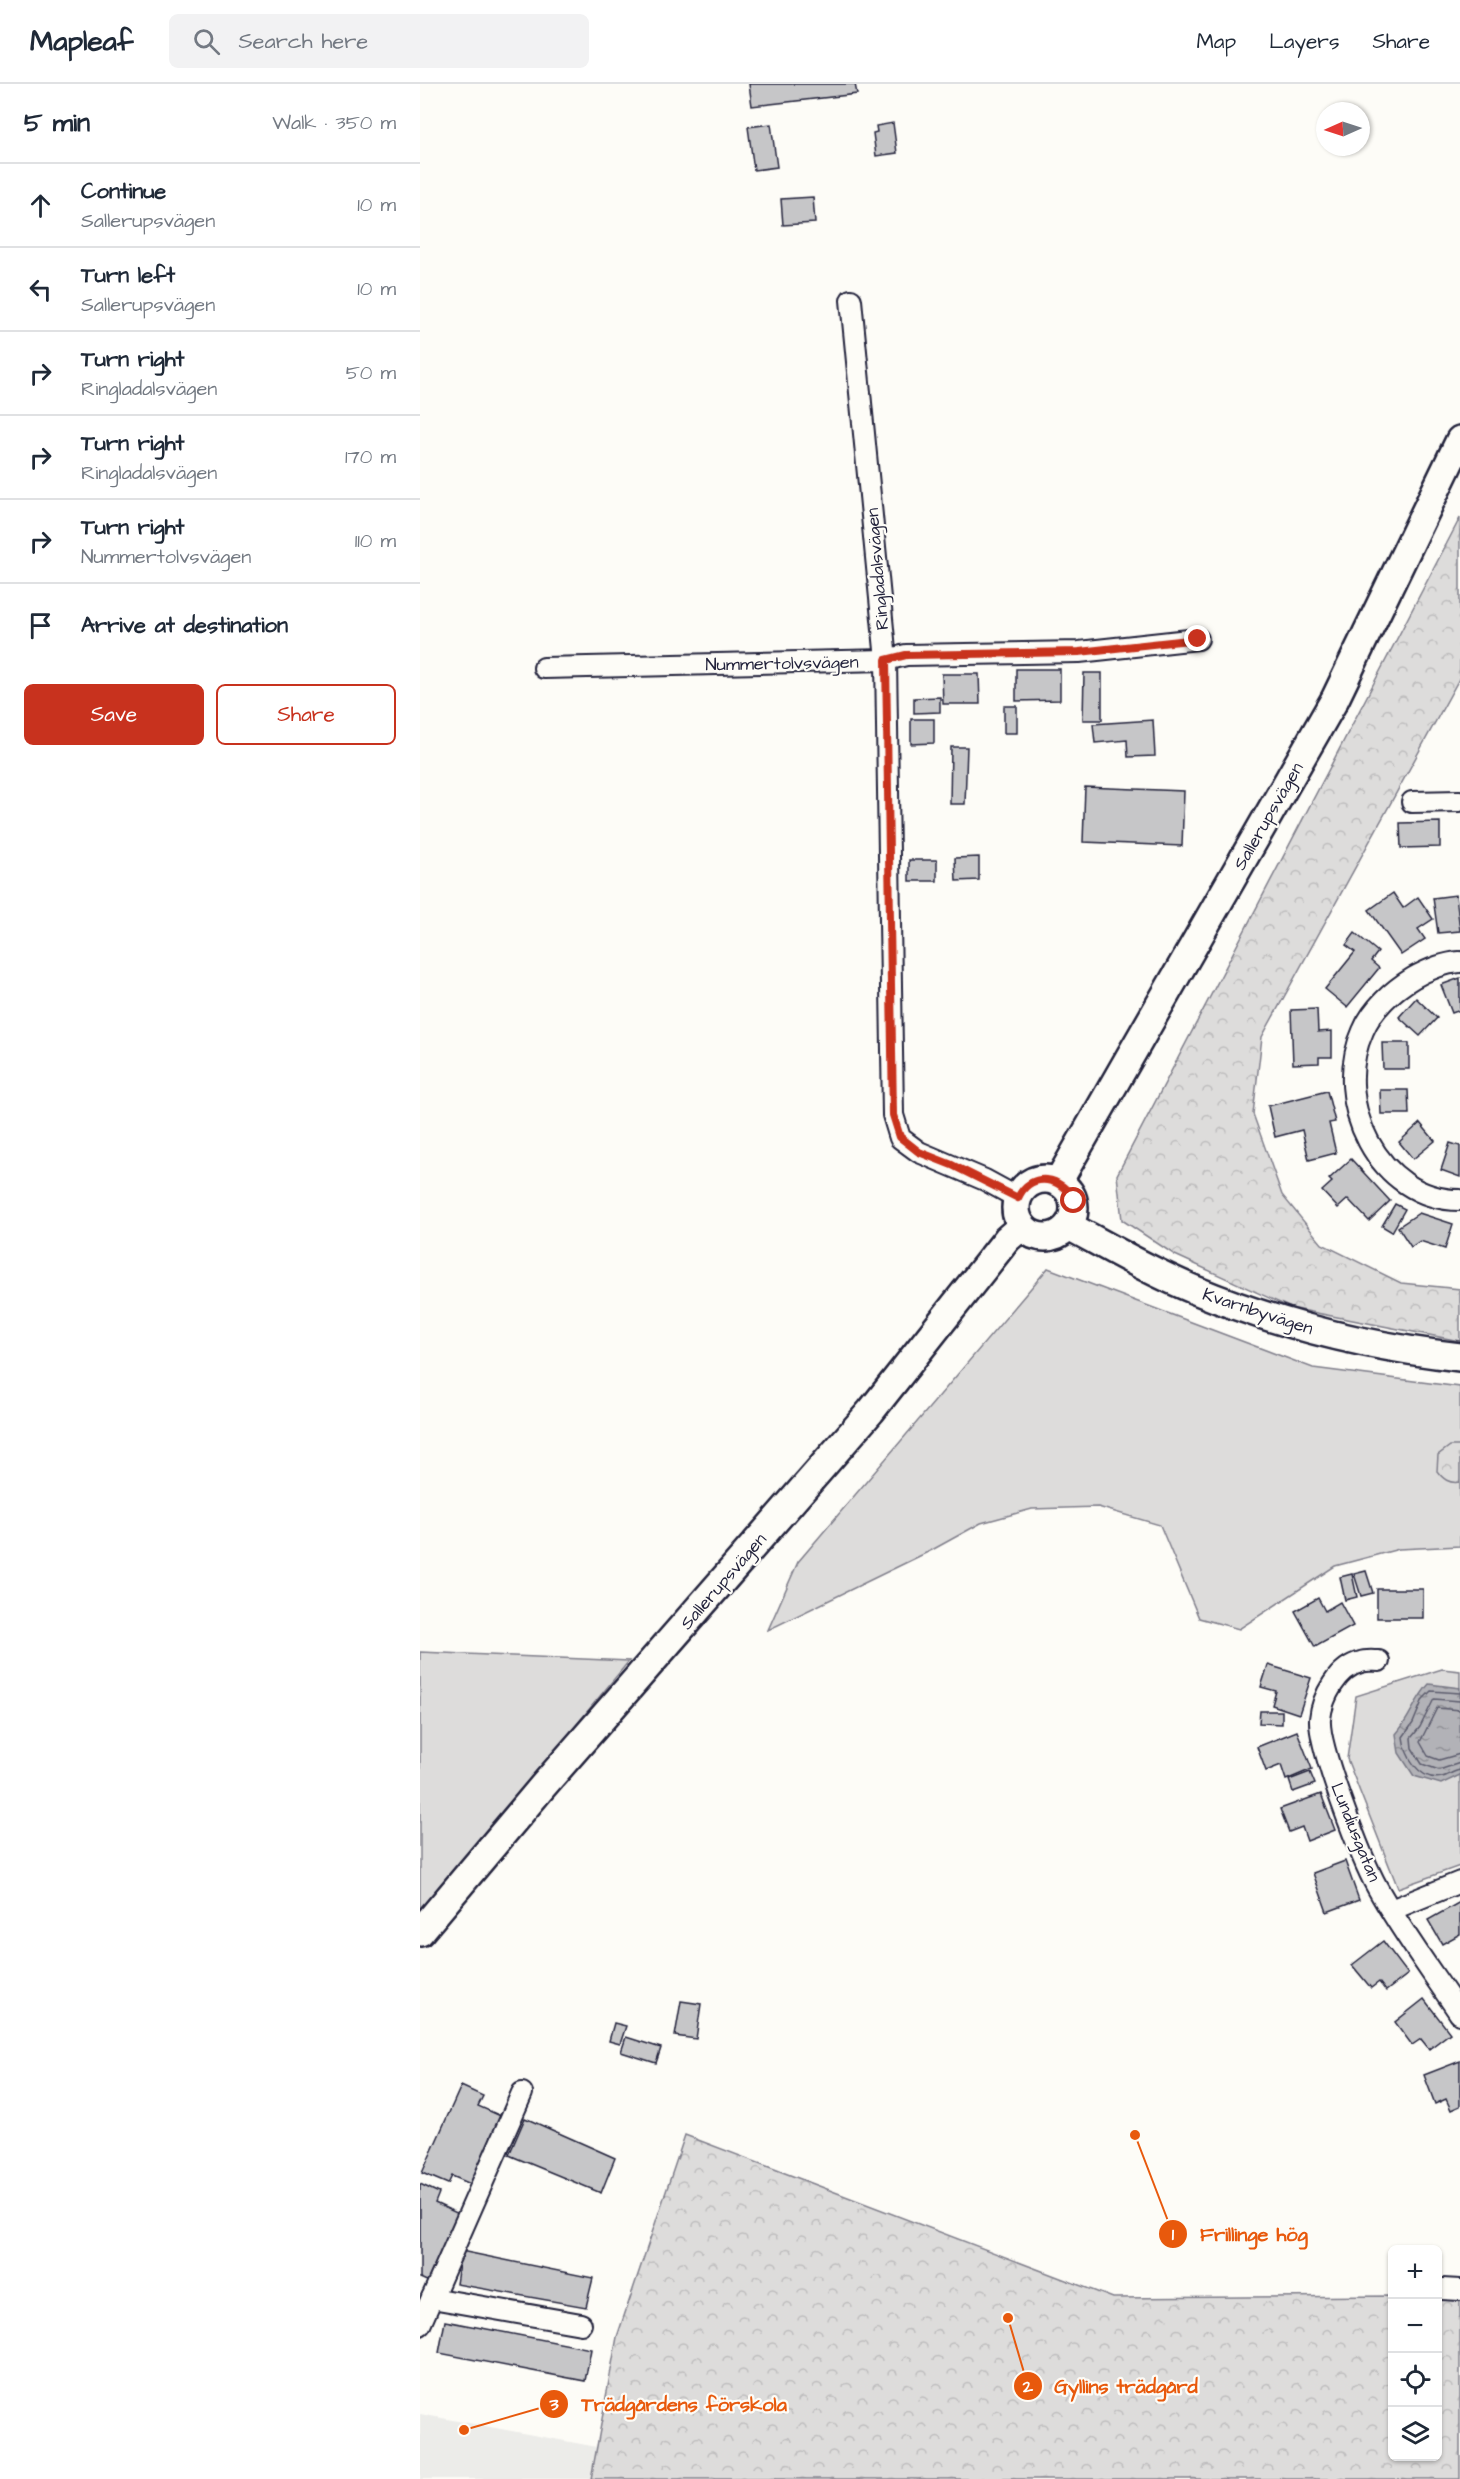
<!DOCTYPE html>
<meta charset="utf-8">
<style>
:root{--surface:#fff;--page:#f2f2f3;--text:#1f2937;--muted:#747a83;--line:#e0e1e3;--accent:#c8321e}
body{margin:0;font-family:"Architects Daughter",sans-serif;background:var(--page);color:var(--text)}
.controls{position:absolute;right:18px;bottom:18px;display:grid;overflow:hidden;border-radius:9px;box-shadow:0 2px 4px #0004}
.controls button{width:54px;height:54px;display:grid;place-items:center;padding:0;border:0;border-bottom:2px solid var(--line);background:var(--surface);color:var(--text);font:30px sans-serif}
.compass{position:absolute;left:896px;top:18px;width:54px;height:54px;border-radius:50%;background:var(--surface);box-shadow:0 2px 4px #0004;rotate:267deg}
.stop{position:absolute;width:18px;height:18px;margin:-14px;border:4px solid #c8321e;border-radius:50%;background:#fff}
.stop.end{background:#c8321e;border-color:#fff;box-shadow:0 2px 6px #0008}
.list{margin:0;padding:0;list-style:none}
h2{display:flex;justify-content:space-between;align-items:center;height:78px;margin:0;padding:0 24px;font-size:26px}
h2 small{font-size:20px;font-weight:400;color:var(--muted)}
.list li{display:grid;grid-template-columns:39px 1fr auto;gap:18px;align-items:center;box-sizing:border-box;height:84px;padding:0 24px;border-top:2px solid var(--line)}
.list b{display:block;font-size:22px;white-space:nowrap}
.list p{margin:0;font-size:20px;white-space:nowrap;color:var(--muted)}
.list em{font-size:20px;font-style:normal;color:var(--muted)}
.actions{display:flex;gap:12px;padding:18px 24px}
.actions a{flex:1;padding:14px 0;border:2px solid var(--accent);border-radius:9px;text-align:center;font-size:21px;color:var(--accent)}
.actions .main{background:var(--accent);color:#fff}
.icon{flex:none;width:33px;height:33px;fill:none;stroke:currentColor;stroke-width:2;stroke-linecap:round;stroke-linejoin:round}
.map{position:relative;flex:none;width:1040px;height:2395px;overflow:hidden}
header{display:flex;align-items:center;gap:36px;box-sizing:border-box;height:84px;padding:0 30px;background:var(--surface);border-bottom:2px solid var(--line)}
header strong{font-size:28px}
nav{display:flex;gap:33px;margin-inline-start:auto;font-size:21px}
.search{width:420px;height:54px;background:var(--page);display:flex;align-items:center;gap:15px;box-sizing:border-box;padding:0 21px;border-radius:9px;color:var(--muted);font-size:22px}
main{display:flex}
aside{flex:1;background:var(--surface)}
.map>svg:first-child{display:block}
.built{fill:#ecece9}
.grass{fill:#dddcdb;stroke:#807f8b;stroke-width:1.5}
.park{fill:url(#park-crowns);stroke:#807f8b;stroke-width:1.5}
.water{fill:url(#water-ripples);stroke:#787885;stroke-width:1.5}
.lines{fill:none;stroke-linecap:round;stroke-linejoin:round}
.shore{stroke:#5c5c6d;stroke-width:1.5}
.building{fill:#c6c6c8;stroke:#22223b;stroke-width:1.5}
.street-casing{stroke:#22223b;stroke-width:24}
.secondary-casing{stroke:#22223b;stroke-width:32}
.street{stroke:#fdfcf7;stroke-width:20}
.secondary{stroke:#fdfcf7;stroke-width:27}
.route{stroke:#c8321e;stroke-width:8}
.labels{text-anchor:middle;stroke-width:4.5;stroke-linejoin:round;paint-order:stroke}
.street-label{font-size:18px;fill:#22223b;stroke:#fdfcf7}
.leader{fill:none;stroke:#e8590c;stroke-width:2}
.callout-dot{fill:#e8590c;stroke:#fdfcf7;stroke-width:2}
.mark-label{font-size:18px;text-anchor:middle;font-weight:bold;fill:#fff}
.callout-label{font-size:20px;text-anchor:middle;font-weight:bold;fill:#e8590c;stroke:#fdfcf7;stroke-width:4.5;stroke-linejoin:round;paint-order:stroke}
</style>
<header>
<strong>Mapleaf</strong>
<div class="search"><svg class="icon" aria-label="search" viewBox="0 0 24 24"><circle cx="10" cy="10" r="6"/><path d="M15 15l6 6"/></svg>Search here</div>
<nav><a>Map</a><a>Layers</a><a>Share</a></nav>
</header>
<main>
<aside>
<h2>5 min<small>Walk · 350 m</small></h2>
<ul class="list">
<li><svg class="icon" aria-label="ahead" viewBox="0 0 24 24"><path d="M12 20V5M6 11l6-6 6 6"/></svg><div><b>Continue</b><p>Sallerupsvägen</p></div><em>10 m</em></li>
<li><svg class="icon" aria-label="left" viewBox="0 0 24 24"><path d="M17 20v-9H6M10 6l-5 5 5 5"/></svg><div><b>Turn left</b><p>Sallerupsvägen</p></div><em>10 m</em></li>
<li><svg class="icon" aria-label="right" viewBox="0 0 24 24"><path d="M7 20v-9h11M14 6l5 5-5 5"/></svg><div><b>Turn right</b><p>Ringladalsvägen</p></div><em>50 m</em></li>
<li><svg class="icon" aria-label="right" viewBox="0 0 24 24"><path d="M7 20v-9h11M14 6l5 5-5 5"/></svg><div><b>Turn right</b><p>Ringladalsvägen</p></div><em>170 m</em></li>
<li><svg class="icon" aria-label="right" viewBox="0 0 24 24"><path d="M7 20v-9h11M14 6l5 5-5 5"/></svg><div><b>Turn right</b><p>Nummertolvsvägen</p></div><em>110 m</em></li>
<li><svg class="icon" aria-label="arrive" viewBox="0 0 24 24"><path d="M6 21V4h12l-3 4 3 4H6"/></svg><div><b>Arrive at destination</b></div></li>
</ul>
<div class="actions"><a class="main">Save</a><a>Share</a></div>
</aside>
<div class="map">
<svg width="1040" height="2395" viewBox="0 0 1040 2395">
<defs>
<pattern id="park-crowns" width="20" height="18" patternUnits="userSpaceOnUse" patternTransform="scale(1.5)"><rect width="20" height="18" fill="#dddcdb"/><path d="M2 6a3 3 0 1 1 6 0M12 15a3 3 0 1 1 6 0" fill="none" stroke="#bdbcbd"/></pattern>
<pattern id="water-ripples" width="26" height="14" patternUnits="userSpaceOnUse" patternTransform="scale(1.5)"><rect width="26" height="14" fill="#b2b2b7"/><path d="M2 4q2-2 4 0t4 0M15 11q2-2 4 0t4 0" fill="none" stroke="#909096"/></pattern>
</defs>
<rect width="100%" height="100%" fill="#fdfcf7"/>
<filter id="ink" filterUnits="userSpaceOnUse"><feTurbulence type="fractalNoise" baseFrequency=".0167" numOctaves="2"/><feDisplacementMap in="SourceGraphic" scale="12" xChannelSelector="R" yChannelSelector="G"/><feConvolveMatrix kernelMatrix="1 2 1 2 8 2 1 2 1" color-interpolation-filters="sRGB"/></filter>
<g filter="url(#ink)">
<!-- built -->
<polygon class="built" points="0,2330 177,2363 171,2395 0,2395"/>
<!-- grass -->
<g class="grass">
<polygon points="628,1184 893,1284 1040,1303 1040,1462 979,1465 915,1482 819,1545 779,1534 740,1441 678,1423 612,1425 561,1439 512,1466 348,1546 378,1478"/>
<polygon points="0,1568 209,1577 0,1830"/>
<polygon points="1022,1585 1040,1587 1040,1782 978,1804 927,1675 936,1612"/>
</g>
<!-- park -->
<g class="park">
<polygon points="1040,434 1040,593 842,953 833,1030 862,1111 902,1160 981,1199 1040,1205 1040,1257 871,1224 755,1171 702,1136 697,1091"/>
<path d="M1030,1362H1040V1398C1029,1400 1023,1395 1017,1387L1018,1371Z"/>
<polygon points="265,2051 693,2214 972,2212 972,2372 1018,2372 1018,2212 1040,2213 1040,2395 171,2395 197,2253"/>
</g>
<!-- water -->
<path class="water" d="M1009,1600L1040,1604V1691L1021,1700L994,1692L979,1669L976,1650C990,1634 995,1615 1009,1600Z"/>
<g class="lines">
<!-- shore -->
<g class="shore">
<path d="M1040,1609L1011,1607L1003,1615L993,1639L983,1653C985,1671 999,1698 1022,1693C1028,1692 1033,1687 1040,1686"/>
<polyline points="1040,1617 1014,1615 1000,1643 991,1654 992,1664 1002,1680 1019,1686 1040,1679"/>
<polyline points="1040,1626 1017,1624 1000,1658 1008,1672 1019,1676 1040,1670"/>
</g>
</g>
<!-- building -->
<g class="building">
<polygon points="329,0 435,0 437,10 332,22"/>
<polygon points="473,39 477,69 456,72 453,49 457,48 456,42"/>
<polygon points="351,40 357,83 334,86 328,43"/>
<polygon points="393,113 395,139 363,141 361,115"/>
<polygon points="596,585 640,585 640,616 596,617"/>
<polygon points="664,589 682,589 682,636 663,636"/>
<polygon points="522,590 559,590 560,620 523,620"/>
<polygon points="520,613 520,628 494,629 494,614"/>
<rect x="584" y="622" width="13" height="27"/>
<polygon points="491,635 514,635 514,659 491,660"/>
<polygon points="733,636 735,672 708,673 707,656 675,659 673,640"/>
<polygon points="531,663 547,663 545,720 530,720"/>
<polygon points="665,703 764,707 762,762 663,758"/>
<polygon points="1020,738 1020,763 981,764 980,739"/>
<polygon points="559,773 559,796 536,797 535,774"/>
<rect x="489" y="776" width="28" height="21"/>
<polygon points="973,809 983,824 998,813 1013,835 998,845 1005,855 981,871 949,826"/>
<polygon points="1036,811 1040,847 1018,849 1013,814"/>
<polygon points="935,849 958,868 951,877 959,884 927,923 905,905 935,868 926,861"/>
<polygon points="1040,894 1040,926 1032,929 1021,901"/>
<polygon points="996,914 1017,934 1000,952 979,933"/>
<polygon points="897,925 898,948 912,947 912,973 899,973 899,979 873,980 871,926"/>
<polygon points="962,959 989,959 989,985 963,985"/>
<polygon points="960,1006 988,1006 989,1030 961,1030"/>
<polygon points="907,1007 915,1038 909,1039 916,1069 889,1076 882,1046 855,1053 848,1022"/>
<polygon points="1000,1039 1015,1057 993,1075 979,1058"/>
<polygon points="1030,1059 1040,1062 1040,1093 1021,1086"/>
<polygon points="931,1075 970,1117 949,1137 928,1115 918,1124 902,1107 912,1098 909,1095"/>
<polygon points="975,1120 985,1125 972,1148 962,1142"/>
<polygon points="999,1129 1033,1140 1025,1165 1000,1157 991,1163 978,1143"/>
<polygon points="946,1487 953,1509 941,1512 934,1490"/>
<polygon points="932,1490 937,1513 925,1516 920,1493"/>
<rect x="957" y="1505" width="46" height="29"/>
<polygon points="898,1514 905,1527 920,1518 933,1542 895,1563 875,1527"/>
<polygon points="848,1581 891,1594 879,1630 852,1621 856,1607 841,1603"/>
<polygon points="840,1627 862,1627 862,1640 839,1639"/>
<polygon points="877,1647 892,1685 866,1696 861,1681 846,1687 837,1663"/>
<polygon points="890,1688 895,1700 873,1708 869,1696"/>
<polygon points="901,1710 915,1746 887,1757 882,1743 869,1748 860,1725"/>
<polygon points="925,1777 939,1816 907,1828 893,1789"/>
<polygon points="1040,1818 1040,1850 1022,1860 1008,1836"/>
<polygon points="963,1857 988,1890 966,1907 959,1898 951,1904 932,1881"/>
<polygon points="1004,1915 1030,1949 1009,1965 1001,1955 992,1961 975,1938"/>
<polygon points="261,1917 281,1920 276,1955 255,1952"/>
<polygon points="194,1939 206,1942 200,1960 189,1957"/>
<polygon points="206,1953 241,1964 236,1979 201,1968"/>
<polygon points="1040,1977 1040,2022 1031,2026 1026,2015 1015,2020 1004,1991"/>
<polygon points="41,2002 63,2012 58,2022 83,2033 53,2101 32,2092 28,2100 2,2089"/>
<polygon points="105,2034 195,2074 181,2109 89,2071"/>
<polygon points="0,2100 19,2109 15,2119 39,2130 9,2198 0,2194"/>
<polygon points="41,2167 173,2194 166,2223 36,2200"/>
<polygon points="25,2237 171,2265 165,2297 19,2269"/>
</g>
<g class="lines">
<defs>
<g id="street">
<polyline points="431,216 466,576 473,1031 480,1054 499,1068 565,1096 598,1114"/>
<polyline points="124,584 466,576 486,571 659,568 778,555"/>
<polyline points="992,718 1040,717"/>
<path d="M1040,878C1023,879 1007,886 993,894C973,906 952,925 943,947C911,1017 958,1116 1040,1116"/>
<path d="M959,1577C953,1577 946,1576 941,1578C918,1583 902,1613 900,1635C898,1663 942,1776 957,1803C981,1847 1012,1888 1040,1930"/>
<polyline points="971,1826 1040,1798"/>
<polyline points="1022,2205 1040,2206"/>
<polyline points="12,2214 161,2240"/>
<polyline points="0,2241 102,2009"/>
</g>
<g id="secondary">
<circle cx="625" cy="1124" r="29"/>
<polyline points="638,1098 915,615 1040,356"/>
<path d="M649,1142C690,1164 731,1188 775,1206C860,1241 949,1263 1040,1273"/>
<polyline points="0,1848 123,1702 451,1327 587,1155 602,1142"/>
</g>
</defs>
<!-- street casing -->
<use href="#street" class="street-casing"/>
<!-- secondary casing -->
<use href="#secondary" class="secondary-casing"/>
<!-- street -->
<use href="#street" class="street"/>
<!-- secondary -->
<use href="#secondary" class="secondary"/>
</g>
</g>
<g class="lines" filter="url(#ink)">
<!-- route -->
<path class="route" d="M654,1117C643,1093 611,1086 598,1114L532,1081L499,1068L480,1053L473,1031L466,576L486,571L659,568L778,555"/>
</g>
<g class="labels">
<!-- street labels -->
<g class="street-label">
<text transform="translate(457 485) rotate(-95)" y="6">Ringladalsvägen</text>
<text transform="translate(362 579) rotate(-1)" y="6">Nummertolvsvägen</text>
<text transform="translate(848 732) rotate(-60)" y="6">Sallerupsvägen</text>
<text transform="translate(838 1227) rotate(18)" y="6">Kvarnbyvägen</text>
<text transform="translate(303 1497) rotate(-49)" y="6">Sallerupsvägen</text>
<text transform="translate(936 1748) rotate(68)" y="6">Lundiusgatan</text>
</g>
</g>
<!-- callouts -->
<path class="leader" d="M715 2051L753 2150M588 2234L608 2302M44 2346L134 2320"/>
<g class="callout-dot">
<circle cx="715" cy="2051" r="6"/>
<circle cx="588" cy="2234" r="6"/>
<circle cx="44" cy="2346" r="6"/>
<circle cx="753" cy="2150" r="15"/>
<circle cx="608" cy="2302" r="15"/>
<circle cx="134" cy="2320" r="15"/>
</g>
<g class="mark-label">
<text x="753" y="2156">1</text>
<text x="608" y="2308">2</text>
<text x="134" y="2326">3</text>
</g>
<g class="callout-label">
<text x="834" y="2157">Frillinge hög</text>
<text x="706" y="2309">Gyllins trädgård</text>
<text x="264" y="2327">Trädgårdens förskola</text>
</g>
</svg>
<div class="controls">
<button>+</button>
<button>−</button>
<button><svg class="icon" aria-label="locate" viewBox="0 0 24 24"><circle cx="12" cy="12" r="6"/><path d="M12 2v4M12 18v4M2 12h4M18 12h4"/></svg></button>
<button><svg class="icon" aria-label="layers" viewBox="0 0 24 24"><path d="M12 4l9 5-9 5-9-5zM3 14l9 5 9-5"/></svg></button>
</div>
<svg class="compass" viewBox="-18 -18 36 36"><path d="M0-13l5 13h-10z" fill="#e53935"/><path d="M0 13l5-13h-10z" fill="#747a83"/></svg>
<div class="stop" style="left:654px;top:1117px"></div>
<div class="stop end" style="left:778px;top:555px"></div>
</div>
</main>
